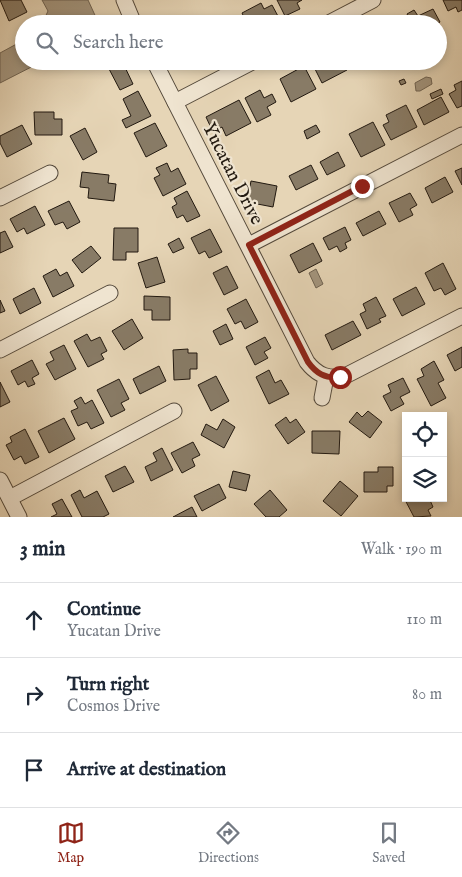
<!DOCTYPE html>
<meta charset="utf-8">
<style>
:root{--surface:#fff;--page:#f6f6f7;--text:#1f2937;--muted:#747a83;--line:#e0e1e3;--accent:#8f2418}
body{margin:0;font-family:"IM FELL English",serif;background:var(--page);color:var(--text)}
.controls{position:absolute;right:15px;bottom:15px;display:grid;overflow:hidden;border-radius:0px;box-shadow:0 2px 8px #0003}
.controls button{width:45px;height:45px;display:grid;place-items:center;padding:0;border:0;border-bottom:1px solid var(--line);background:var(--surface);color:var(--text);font:25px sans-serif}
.stop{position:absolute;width:15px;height:15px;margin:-11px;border:4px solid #8f2418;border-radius:50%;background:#fff}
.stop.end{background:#8f2418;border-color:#fff;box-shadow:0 1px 5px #0008}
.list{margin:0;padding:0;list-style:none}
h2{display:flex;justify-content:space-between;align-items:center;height:65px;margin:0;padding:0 20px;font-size:21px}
h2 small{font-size:16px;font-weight:400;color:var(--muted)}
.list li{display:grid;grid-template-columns:32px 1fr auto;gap:15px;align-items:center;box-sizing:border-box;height:75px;padding:0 20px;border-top:1px solid var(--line)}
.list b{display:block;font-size:19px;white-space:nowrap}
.list p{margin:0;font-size:16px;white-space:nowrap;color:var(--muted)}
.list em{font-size:16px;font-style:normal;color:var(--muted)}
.icon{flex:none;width:28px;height:28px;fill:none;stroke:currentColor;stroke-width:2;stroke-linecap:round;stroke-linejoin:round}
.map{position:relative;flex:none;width:462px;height:517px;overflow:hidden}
.search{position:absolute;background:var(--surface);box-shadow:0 2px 8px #0003;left:15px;right:15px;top:15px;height:55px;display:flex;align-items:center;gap:12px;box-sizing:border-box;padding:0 18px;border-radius:28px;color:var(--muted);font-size:19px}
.sheet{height:290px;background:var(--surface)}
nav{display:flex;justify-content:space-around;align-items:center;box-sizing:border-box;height:70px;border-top:1px solid var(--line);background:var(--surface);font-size:14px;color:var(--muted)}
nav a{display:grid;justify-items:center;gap:2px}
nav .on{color:var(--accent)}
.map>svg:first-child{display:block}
.water{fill:#a3957e;stroke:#6f6352}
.building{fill:#887b66;stroke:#221910}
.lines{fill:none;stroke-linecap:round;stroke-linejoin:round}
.minor-casing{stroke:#53483a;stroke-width:17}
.minor{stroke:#efe4d0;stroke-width:15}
.route{stroke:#8f2418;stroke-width:6}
.labels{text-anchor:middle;stroke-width:4.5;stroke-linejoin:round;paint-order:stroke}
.street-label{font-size:19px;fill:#221910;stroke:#efe4d0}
</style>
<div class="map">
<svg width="462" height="517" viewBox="0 0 462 517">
<rect width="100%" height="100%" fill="#e6d5b6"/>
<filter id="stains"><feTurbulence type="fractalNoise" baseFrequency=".004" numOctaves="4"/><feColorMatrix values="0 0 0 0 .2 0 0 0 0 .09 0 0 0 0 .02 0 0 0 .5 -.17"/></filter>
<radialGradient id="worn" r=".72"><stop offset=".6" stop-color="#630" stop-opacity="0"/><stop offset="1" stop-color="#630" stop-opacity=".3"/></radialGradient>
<!-- water -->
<g class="water">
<polygon points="42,0 88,0 99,24 42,24 48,11"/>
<polygon points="24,40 24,61 43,61 0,83 0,53"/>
<polygon points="426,77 431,78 432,84 420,91 416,91 415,83"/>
<polygon points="316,269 323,284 316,288 309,273"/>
</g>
<!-- building -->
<g class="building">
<polygon points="0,0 21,0 27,12 9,21"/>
<polygon points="277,0 302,0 297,3 300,9 285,16"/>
<polygon points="443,0 462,0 462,10 458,12 456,7 448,11"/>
<polygon points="261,3 264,9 272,5 279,18 268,24 247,24 242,13"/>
<polygon points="433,9 440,22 437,24 412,24 407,14 414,10 418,16"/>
<polygon points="401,16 405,24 386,24"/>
<polygon points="237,18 239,24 226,24"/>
<polygon points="122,61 133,84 120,90 108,67"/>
<polygon points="315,61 343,61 347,70 322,83 312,63"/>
<polygon points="304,66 316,89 291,102 280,79"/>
<polygon points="404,79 406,83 401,85 399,81"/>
<polygon points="462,81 462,106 457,108 449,94 456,90 454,85"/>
<polygon points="441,89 443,94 432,99 430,94"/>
<polygon points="260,90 264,98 272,94 276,102 267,107 271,115 257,122 245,98"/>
<polygon points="138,91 151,116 126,128 122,120 131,116 123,99"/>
<polygon points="441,97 449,112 424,125 417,110"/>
<polygon points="239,100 251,123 226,136 222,127 213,132 206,117"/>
<polygon points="406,105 417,127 391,140 383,125 389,122 386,115"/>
<polygon points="34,112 54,112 54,119 62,119 62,135 35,135"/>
<polygon points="373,122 385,145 361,157 349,134"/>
<polygon points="155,123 167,146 146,157 134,133"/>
<polygon points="22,125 32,144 7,157 0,143 0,136"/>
<polygon points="316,125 320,132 307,139 304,131"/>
<polygon points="85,128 97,152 83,160 70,136"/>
<polygon points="338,152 345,166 327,175 320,162"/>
<polygon points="167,163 171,172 178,168 186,184 163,196 154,178 160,175 156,168"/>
<polygon points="311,165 318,179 296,190 289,176"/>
<polygon points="462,168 462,185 455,171"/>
<polygon points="82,172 109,175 108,183 116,184 114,201 88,198 89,188 80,187"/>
<polygon points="445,177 453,192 432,203 425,188"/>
<polygon points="251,181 277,186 273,207 247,202"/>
<polygon points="187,191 200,216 187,222 183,215 177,218 172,207 177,204 174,198"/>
<polygon points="410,193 417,205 410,209 413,215 399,222 389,203"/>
<polygon points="69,201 80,222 67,229 63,222 55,225 48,211"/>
<polygon points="35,206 45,225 27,234 24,228 17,232 10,219"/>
<polygon points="379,211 386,224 363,236 356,223"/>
<polygon points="345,227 351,240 345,243 347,248 340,252 337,246 329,250 323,238"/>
<polygon points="114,228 138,228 138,252 126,252 126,260 113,260"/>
<polygon points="210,229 222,252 209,258 205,251 199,254 191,238"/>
<polygon points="5,231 13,247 0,253 0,233"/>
<polygon points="179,238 184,248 173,253 168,244"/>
<polygon points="313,243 322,261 299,273 290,255"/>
<polygon points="91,246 101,258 82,273 72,260"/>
<polygon points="157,257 165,282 146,288 138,263"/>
<polygon points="443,263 456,289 445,295 441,288 434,291 425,273"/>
<polygon points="227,266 238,288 224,295 213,273"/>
<polygon points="56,269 60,276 67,272 74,286 53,297 43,276"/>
<polygon points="416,287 425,304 402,316 393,299"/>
<polygon points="34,288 41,303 20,314 13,299"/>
<polygon points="144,296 170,297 170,320 152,320 152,310 144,310"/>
<polygon points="376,297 386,316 379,319 381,322 367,329 360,314 366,311 363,304"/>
<polygon points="246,299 258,322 245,329 241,321 235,324 227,309"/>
<polygon points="0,300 5,311 0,313"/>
<polygon points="132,319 143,338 124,350 112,331"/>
<polygon points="353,321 361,335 332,350 325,335"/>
<polygon points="226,324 233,339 220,345 213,331"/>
<polygon points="87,334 91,341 100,337 107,351 101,354 104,359 88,367 74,341"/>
<polygon points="265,337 271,348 264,352 268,358 255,365 246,347"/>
<polygon points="64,345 76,369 55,380 46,364 54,360 50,352"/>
<polygon points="462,347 462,367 455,371 447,355"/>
<polygon points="188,349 188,353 197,353 197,369 190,369 190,379 174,380 173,350"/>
<polygon points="32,360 39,374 32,378 35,384 28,387 25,381 18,385 11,371"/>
<polygon points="434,361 444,380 438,383 446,398 431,406 417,379 424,376 421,369"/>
<polygon points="159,366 166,381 140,394 133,379"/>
<polygon points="269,370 275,383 281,380 289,394 269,404 256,377"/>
<polygon points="216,376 229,401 211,411 198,385"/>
<polygon points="403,378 410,392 400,397 404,404 391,411 383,396 391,392 388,385"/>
<polygon points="119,379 129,399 121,403 125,410 111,417 97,390"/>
<polygon points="0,382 10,402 0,407"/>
<polygon points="81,397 85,404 92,400 104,423 91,429 87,422 78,426 71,411 78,408 74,401"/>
<polygon points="368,411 382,422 370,438 349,422 357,412 362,417"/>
<polygon points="286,417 290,423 296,419 305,432 288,444 275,425"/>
<polygon points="64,418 75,439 49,453 38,431"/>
<polygon points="223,419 235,427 224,448 201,435 206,424 217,430"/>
<polygon points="25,429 39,457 25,464 21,456 14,460 6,445 12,442 10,437"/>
<polygon points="312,431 340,431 339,454 312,453"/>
<polygon points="193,442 200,455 192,459 195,466 182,473 171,453"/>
<polygon points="162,448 173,470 151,481 145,467 157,461 153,453"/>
<polygon points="125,466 134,482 113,492 105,476"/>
<polygon points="378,467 393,467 393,486 387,486 387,492 364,492 364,472 378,472"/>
<polygon points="233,471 250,475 246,491 229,487"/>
<polygon points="340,481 358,496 341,516 323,501"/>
<polygon points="219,484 226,498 202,511 194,496"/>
<polygon points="80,490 84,498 97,491 109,514 103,517 82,517 71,495"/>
<polygon points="270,490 287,510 279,517 266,517 254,504"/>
<polygon points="406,494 406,498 429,498 433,507 428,510 431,516 414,517 403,496"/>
<polygon points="62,499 72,517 51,517 57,514 52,504"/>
<polygon points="192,507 197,517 173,517"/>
</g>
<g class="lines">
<defs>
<g id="minor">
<polyline points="124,0 134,24"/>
<polyline points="327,24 373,0"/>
<path d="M154,61L307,362C317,375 329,380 345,376L462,316"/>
<polyline points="175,102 254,61"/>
<polyline points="0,198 50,173"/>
<polyline points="249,245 462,135"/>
<polyline points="0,350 110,293"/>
<polyline points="322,398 326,377"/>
<polyline points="0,480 19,517"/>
<polyline points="10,498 174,411"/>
</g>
</defs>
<!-- minor casing -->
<use href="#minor" class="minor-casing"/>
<!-- minor -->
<use href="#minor" class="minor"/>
</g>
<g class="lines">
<!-- route -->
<path class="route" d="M340,377C325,379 316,373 308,362L249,245L362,186"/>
</g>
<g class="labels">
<!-- street labels -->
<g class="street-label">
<text transform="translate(234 173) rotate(63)" y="7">Yucatan Drive</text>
</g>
</g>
<rect width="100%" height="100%" filter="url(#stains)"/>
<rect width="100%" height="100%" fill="url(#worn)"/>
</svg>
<div class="controls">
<button><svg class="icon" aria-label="locate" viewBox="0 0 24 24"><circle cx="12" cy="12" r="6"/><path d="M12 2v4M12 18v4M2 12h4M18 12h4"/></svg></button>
<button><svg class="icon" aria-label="layers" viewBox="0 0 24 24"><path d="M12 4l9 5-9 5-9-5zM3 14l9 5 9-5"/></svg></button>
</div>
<div class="stop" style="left:340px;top:377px"></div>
<div class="stop end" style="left:362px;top:186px"></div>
<div class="search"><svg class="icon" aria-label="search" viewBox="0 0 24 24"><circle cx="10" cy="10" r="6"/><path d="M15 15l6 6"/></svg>Search here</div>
</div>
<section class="sheet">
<h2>3 min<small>Walk · 190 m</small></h2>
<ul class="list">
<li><svg class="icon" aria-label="ahead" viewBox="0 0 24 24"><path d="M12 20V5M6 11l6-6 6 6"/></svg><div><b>Continue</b><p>Yucatan Drive</p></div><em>110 m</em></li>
<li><svg class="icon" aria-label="right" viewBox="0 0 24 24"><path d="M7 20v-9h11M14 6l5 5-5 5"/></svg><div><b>Turn right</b><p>Cosmos Drive</p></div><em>80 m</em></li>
<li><svg class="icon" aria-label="arrive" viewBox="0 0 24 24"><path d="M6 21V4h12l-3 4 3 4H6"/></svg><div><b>Arrive at destination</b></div></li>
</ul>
</section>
<nav>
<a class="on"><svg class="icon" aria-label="map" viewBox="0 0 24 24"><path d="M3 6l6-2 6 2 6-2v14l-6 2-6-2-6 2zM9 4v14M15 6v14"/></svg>Map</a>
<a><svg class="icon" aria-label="directions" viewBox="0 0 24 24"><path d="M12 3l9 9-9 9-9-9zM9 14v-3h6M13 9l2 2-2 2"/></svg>Directions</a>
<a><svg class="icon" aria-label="saved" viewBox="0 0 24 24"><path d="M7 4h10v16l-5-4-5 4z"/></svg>Saved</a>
</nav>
